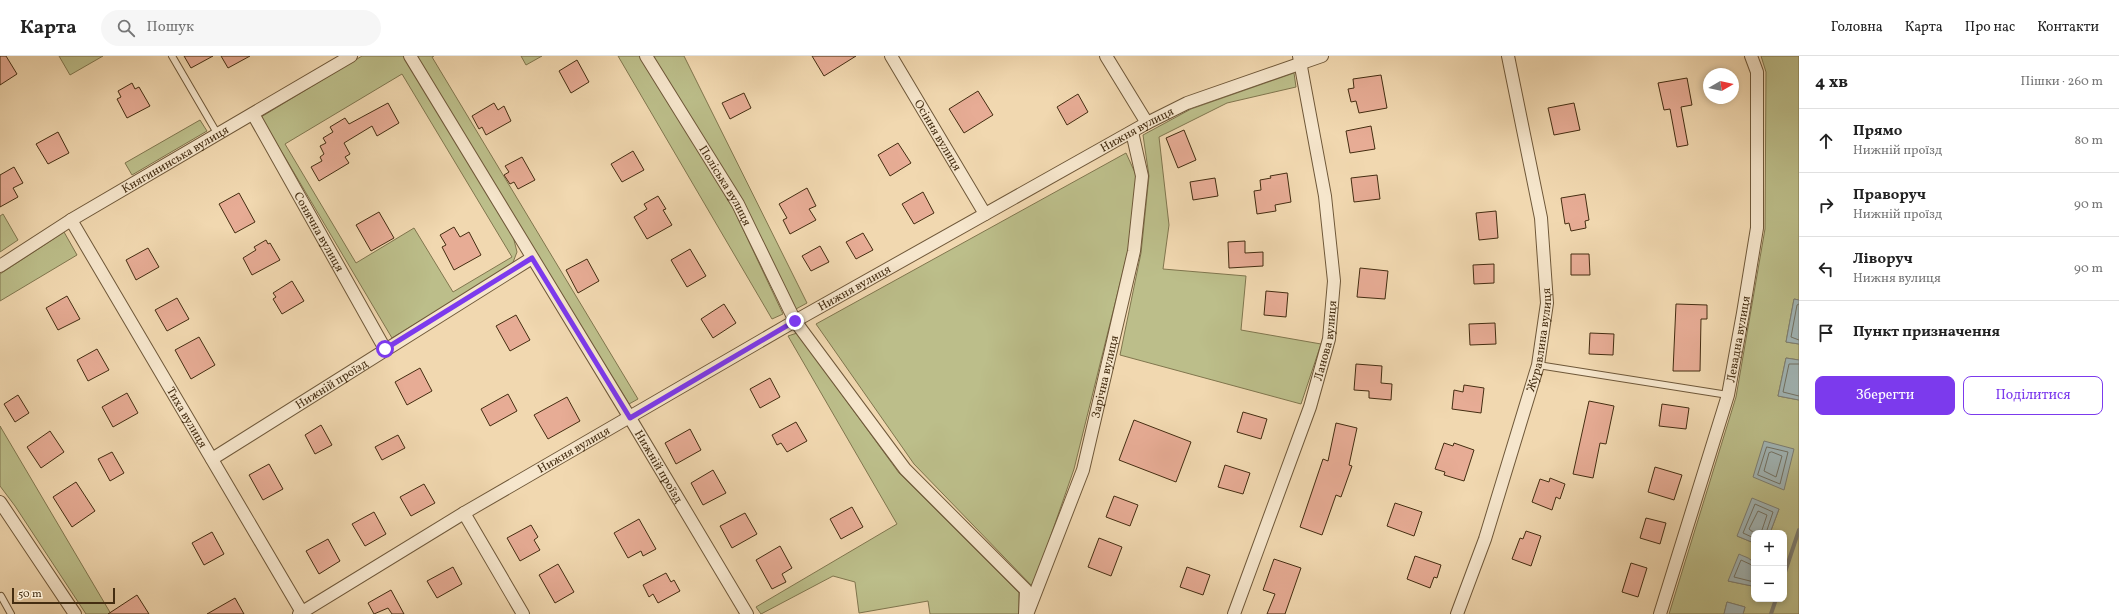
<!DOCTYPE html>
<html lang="uk">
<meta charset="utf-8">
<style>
:root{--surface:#fff;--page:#f6f6f6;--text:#222;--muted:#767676;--line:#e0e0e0;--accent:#7c3aed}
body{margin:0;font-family:Vollkorn,serif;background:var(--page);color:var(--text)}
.controls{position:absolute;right:12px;bottom:12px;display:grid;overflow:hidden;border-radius:8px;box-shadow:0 2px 6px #0003}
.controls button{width:36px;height:36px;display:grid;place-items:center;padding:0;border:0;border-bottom:1px solid var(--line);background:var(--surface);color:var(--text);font:20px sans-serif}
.compass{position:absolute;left:1703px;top:12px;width:36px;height:36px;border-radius:50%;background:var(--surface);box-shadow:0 2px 6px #0003;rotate:81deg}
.scale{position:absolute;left:12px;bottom:10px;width:103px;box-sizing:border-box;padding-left:4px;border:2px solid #442d11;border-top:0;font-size:11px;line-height:14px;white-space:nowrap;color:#442d11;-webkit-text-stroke:3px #f6e6cc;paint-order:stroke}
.stop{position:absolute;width:12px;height:12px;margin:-9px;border:3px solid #7c3aed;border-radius:50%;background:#fff}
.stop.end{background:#7c3aed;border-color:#fff;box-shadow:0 1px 4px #0008}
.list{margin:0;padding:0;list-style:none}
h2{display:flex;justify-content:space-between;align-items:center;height:52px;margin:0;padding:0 16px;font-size:17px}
h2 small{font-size:13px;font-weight:400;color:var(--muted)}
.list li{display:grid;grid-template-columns:26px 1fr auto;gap:12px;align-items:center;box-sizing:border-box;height:64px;padding:0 16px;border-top:1px solid var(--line)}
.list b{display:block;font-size:15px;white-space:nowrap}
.list p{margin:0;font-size:13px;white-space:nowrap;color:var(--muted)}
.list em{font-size:13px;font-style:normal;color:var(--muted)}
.actions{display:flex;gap:8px;padding:12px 16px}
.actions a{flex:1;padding:9px 0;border:1px solid var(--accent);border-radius:8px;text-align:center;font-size:14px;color:var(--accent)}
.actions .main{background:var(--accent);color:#fff}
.icon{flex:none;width:22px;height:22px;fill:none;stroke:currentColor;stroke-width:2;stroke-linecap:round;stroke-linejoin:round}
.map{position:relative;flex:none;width:1799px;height:558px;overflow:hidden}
header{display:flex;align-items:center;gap:24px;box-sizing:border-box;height:56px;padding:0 20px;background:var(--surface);border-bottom:1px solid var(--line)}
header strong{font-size:19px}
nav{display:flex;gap:22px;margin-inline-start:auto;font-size:14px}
.search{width:280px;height:36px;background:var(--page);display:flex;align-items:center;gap:10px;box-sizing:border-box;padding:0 14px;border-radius:22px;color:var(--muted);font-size:15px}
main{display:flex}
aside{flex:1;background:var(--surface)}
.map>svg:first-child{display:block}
.green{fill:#bcbe8a;stroke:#80764e;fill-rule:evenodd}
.water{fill:#a1b6b7;stroke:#7c7f75}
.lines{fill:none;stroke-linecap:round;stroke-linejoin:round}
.shore{stroke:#727264;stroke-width:1}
.stream{stroke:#7c7f75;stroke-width:4}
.building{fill:#e7ac95;stroke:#442d11}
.lane-casing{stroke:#6f5839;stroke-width:8}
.street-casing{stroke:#6f5839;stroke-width:14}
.lane{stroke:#f6e6cc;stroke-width:6}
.street{stroke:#f6e6cc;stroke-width:12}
.route{stroke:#7c3aed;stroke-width:5}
.labels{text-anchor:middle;stroke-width:4;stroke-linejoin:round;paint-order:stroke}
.street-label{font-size:12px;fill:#442d11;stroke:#f6e6cc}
</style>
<header>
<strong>Карта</strong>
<div class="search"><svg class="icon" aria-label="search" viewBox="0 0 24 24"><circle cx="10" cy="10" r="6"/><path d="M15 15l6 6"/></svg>Пошук</div>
<nav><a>Головна</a><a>Карта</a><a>Про нас</a><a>Контакти</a></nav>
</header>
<main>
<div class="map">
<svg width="1799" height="558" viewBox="0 0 1799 558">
<rect width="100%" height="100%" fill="#f1d8b0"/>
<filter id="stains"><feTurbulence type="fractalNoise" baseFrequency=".005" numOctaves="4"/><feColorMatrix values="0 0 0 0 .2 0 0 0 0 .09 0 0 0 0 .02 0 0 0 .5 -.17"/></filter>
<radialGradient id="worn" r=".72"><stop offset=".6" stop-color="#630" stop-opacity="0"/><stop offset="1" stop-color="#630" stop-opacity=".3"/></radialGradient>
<!-- green -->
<g class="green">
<polygon points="59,0 103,0 70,19"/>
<path d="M362,0H404L513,180L517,196L512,209L392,282L261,61ZM402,18L512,201L453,236L414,172L356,207L285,88Z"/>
<polygon points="415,0 434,0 432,1 638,343 629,348"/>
<polygon points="521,0 542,0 526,9"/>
<polygon points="618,0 640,0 733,152 783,258 772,263"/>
<polygon points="653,0 684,0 807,247 796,253 743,145"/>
<path d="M1761,0H1799V244L1794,243L1786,286L1799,288V304L1786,302L1778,340L1799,344V558H1743L1745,551L1727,546L1724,558H1669L1736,341L1765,173L1766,16ZM1779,453L1770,477H1784V543H1754V527L1752,530L1728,525L1752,504L1754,509V487L1737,480Z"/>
<polygon points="1294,17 1296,31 1227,47 1159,81 1169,169 1163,213 1246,220 1241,274 1321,288 1301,348 1120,299 1141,197 1149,120 1143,79 1191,53"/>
<polygon points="200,64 207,75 132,119 125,107"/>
<polygon points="1126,97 1137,121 1128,195 1074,413 1033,531 914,408 816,268"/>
<polygon points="3,158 18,184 0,196 0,160"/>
<polygon points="64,176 77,199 0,245 0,218"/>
<polygon points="797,277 899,417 1019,537 1019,558 930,558 928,545 859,557 855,526 833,520 761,558 756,551 897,468 788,280"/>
<polygon points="0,370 111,558 86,558 15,450 0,430"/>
</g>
<!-- water -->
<g class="water">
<polygon points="1794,243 1799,244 1799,288 1786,286"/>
<polygon points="1786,302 1799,304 1799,344 1778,340"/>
<polygon points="1764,385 1794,393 1784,434 1753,421"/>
<polygon points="1752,442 1779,453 1770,477 1754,477 1754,487 1737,480"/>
<path d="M1739,498C1742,500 1748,501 1751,504C1756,509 1755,525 1752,530L1728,525Z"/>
<polygon points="1727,546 1745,551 1743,558 1724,558"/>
</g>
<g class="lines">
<!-- shore -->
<g class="shore">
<polyline points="1799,248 1797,249 1791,281 1799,284"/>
<polyline points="1799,308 1789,308 1783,336 1799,340"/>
<polygon points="1767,391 1788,396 1780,428 1758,419"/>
<polygon points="1772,396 1782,400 1776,421 1764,415 1769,397"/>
<polyline points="1754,477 1749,473 1758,455 1767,459 1761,477"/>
<polyline points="1754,482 1743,477 1755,448 1773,456 1766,477"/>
<polyline points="1754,510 1741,504 1734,521 1754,526"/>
</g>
<!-- stream -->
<g class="stream">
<polyline points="1784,519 1799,474"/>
<polyline points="1771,558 1776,543"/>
</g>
</g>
<!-- building -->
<g class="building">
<polygon points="0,0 6,0 17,18 0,29"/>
<polygon points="184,0 213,0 191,12"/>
<polygon points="221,0 250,0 228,12"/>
<polygon points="812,0 856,0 824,20"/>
<polygon points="577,4 589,26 571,37 559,15"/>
<polygon points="1381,19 1387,52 1359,57 1356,45 1351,46 1348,33 1354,32 1353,23"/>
<polygon points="1687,22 1692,49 1681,51 1688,89 1677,91 1670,53 1664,54 1658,27"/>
<polygon points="132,27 135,33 139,31 150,50 127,62 117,43 121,41 118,35"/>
<polygon points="978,35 993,59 964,77 949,53"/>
<polygon points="744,37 751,52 730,63 722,47"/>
<polygon points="1078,38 1088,56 1067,69 1057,51"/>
<polygon points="388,47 399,67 377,80 372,70 344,87 350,98 345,101 349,107 319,125 311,111 322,105 320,101 324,98 320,90 326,87 323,82 333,76 330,71 345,62 349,68"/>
<polygon points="494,47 498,54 504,50 511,65 486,79 482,71 479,73 472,60"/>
<polygon points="1574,47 1580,74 1554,79 1548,52"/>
<polygon points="1371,70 1375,93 1350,97 1346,75"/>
<polygon points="1184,74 1196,104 1178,112 1166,82"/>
<polygon points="58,76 69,97 48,108 36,88"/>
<polygon points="898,87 911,107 890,120 878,99"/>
<polygon points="633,95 644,114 622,126 611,108"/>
<polygon points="522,101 535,124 518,133 514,126 510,128 504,119 509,116 505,110"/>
<polygon points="14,111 23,127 13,132 18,141 0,151 0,119"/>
<polygon points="1287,117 1291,146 1275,149 1276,155 1257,158 1254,135 1261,134 1260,124 1271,122 1270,120"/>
<polygon points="1377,119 1380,143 1354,146 1351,122"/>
<polygon points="1215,122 1218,140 1193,144 1190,126"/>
<polygon points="807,132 816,150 809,153 816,164 790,178 783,164 787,162 779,148"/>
<polygon points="923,136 934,157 914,168 902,148"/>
<polygon points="239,137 255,166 235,177 219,148"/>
<polygon points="1585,138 1589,164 1585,165 1586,172 1571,175 1569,167 1565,168 1561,142"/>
<polygon points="658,140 666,153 663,154 672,169 647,183 634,161 647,153 644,148"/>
<polygon points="1496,155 1498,182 1479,184 1476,157"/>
<polygon points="379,156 394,182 371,195 356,169"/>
<polygon points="454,171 460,181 469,176 481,199 454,214 442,191 446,189 440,179"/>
<polygon points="863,177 873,194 856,203 846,186"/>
<polygon points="266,184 268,188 270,187 280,204 252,219 243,202 256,194 254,191"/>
<polygon points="1245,185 1245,197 1263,196 1263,210 1229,212 1228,186"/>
<polygon points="820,190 829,206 811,215 802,200"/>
<polygon points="148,192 159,211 136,224 126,204"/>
<polygon points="690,193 706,220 687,231 671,204"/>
<polygon points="1571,198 1589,198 1590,219 1571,219"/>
<polygon points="587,203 599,225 578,237 566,214"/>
<polygon points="1494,208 1494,227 1474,228 1473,209"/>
<polygon points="1360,212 1388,215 1385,243 1357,241"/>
<polygon points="292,225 304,245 282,258 273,243 276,241 273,237"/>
<polygon points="1266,235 1288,237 1286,261 1264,259"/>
<polygon points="67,240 80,263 58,274 46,252"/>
<polygon points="177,242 189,263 167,275 155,254"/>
<polygon points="724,248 736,267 713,282 701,263"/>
<polygon points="1676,248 1707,249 1707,263 1701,263 1700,315 1673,315"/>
<polygon points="516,259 530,284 510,295 496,270"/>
<polygon points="1495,267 1496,288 1470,289 1469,268"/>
<polygon points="1590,277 1614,278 1613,299 1589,298"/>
<polygon points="199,281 215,309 191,323 175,294"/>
<polygon points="97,293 109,314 88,325 77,304"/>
<polygon points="1356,308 1382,310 1381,327 1392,328 1391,344 1369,342 1369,335 1354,334"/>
<polygon points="420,312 432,335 407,349 395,326"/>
<polygon points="770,322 780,341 760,352 750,333"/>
<polygon points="1464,329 1484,332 1481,357 1452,353 1454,334 1463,336"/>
<polygon points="127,337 138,357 113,371 102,351"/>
<polygon points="508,338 517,355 490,370 481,353"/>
<polygon points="18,339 29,357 15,366 4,348"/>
<polygon points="567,341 580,365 548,383 534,359"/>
<polygon points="1589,345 1614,350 1606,388 1600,387 1593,422 1573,418"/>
<polygon points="1662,348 1689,352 1686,373 1659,370"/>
<polygon points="1243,356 1267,363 1261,383 1237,376"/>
<polygon points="1134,364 1191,386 1176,426 1119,404"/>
<polygon points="796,366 807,385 787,396 781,387 777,389 772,379"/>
<polygon points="1336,367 1357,372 1349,409 1352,410 1341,441 1336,439 1322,479 1300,471 1323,403 1328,405"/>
<polygon points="321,369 332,389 315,398 305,379"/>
<polygon points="690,373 701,394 676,408 665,387"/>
<polygon points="50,375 64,396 41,412 27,391"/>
<polygon points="398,379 405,392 382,404 375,391"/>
<polygon points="1444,387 1453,390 1454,387 1474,394 1464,425 1444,419 1445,416 1435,413"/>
<polygon points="112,396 124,417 110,425 98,403"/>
<polygon points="269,408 283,433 263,444 249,419"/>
<polygon points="1225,409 1250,417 1243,438 1218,431"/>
<polygon points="1655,411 1682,419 1674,444 1648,436"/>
<polygon points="713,414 726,437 703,449 691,427"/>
<polygon points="1550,422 1565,428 1560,443 1556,441 1552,454 1532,446 1540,423 1549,426"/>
<polygon points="76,426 95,455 72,471 53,441"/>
<polygon points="424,428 435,447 411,460 400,441"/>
<polygon points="1114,440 1138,449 1130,470 1106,461"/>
<polygon points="1395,447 1422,456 1414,480 1387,470"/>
<polygon points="852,451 863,471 841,483 830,463"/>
<polygon points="374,456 386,478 365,490 352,468"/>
<polygon points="745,457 757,478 732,492 720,470"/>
<polygon points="1646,462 1666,467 1660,488 1640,482"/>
<polygon points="639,463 656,493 643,500 641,495 628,502 614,477"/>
<polygon points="531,469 538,481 534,484 540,494 520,505 507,482"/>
<polygon points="1526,475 1541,480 1531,510 1512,503 1520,482 1523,483"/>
<polygon points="212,476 224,498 204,509 192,487"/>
<polygon points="1099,482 1122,491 1111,520 1088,511"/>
<polygon points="328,483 340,505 319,518 306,495"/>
<polygon points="780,490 792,512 782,518 786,526 772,533 756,504"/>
<polygon points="1415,500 1441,509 1437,522 1434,521 1430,532 1407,523"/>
<polygon points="1274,503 1301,512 1285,558 1267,558 1275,538 1263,534"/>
<polygon points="1631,507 1647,512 1638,541 1622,536"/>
<polygon points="558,508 574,536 555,547 539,519"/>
<polygon points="453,511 462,528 437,542 427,525"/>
<polygon points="1187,511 1210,519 1203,539 1180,531"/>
<polygon points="666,517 671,526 674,524 680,535 658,547 653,538 649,541 643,529"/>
<polygon points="391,534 404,558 392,558 388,552 374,558 368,547"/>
<polygon points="137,539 149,558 108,558"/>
<polygon points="235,542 244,558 207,558"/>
</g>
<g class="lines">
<defs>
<g id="lane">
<polyline points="172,0 217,77"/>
<polyline points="1538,309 1728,339"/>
<polyline points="1,540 11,558"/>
</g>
<g id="street">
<path id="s1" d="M410,0L630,362L747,558"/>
<path id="s2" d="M646,0L738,148L795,265L905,413L1026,534L1025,558"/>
<path id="s3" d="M891,0L985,158"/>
<polyline points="1106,0 1147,67"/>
<path id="s4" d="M253,58L385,293"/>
<path id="s5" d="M71,164L303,558"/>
<path id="s6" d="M0,210L71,164L351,0"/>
<path id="s7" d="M212,403L532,202"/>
<polyline points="0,446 75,558"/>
<polyline points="464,457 523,558"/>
<path id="s8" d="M1028,556L1083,414L1134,195L1142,120L1132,76"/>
<path id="s9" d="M299,558L464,457L795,265L1147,67L1187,47L1322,0"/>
<path id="s10" d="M1234,558L1310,351L1329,283L1334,225L1325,140L1299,0"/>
<path id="s11" d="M1457,558L1485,483L1538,309L1547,247L1541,162L1508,0"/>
<path id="s12" d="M1660,558L1728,339L1743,257L1757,172V16L1751,0"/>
</g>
</defs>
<!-- lane casing -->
<use href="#lane" class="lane-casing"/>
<!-- street casing -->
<use href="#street" class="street-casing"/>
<!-- lane -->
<use href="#lane" class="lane"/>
<!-- street -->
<use href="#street" class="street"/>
</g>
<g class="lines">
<!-- route -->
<polyline class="route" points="385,293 532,202 630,362 795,265"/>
</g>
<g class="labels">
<!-- street labels -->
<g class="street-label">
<text dy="4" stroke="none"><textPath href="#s9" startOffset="968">Нижня вулиця</textPath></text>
<text dy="4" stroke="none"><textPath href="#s3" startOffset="92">Осіння вулиця</textPath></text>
<text dy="4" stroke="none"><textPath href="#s6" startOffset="205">Княгининська вулиця</textPath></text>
<text dy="4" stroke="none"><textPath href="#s2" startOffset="152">Поліська вулиця</textPath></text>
<text dy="4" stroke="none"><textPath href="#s4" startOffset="135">Сонячна вулиця</textPath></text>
<text dy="4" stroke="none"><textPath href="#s9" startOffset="644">Нижня вулиця</textPath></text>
<text dy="4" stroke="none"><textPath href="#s11" startOffset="287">Журавлина вулиця</textPath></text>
<text dy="4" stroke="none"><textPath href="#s12" startOffset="286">Левадна вулиця</textPath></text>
<text dy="4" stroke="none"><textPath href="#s10" startOffset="289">Ланова вулиця</textPath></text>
<text dy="4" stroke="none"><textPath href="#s8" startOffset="248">Зарічна вулиця</textPath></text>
<text dy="4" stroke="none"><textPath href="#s7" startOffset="141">Нижній проїзд</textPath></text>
<text dy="4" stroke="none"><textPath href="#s5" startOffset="229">Тиха вулиця</textPath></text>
<text dy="4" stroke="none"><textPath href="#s9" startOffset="320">Нижня вулиця</textPath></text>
<text dy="4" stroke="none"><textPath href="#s1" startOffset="480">Нижній проїзд</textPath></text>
</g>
</g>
<rect width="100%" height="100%" filter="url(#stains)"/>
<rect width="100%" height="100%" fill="url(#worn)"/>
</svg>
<div class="controls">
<button>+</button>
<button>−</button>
</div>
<svg class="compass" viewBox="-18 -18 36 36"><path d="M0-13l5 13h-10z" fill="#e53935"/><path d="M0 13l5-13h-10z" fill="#767676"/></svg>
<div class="scale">50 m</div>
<div class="stop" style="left:385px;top:293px"></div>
<div class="stop end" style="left:795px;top:265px"></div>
</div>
<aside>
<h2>4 хв<small>Пішки · 260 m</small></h2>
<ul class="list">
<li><svg class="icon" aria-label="ahead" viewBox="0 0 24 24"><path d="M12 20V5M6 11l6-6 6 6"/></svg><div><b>Прямо</b><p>Нижній проїзд</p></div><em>80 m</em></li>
<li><svg class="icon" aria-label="right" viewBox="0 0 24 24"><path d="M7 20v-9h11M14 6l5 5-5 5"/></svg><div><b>Праворуч</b><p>Нижній проїзд</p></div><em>90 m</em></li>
<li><svg class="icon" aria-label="left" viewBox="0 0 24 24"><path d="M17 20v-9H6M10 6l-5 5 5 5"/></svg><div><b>Ліворуч</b><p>Нижня вулиця</p></div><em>90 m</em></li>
<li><svg class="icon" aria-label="arrive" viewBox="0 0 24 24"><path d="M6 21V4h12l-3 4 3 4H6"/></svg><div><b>Пункт призначення</b></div></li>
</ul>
<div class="actions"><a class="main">Зберегти</a><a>Поділитися</a></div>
</aside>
</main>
